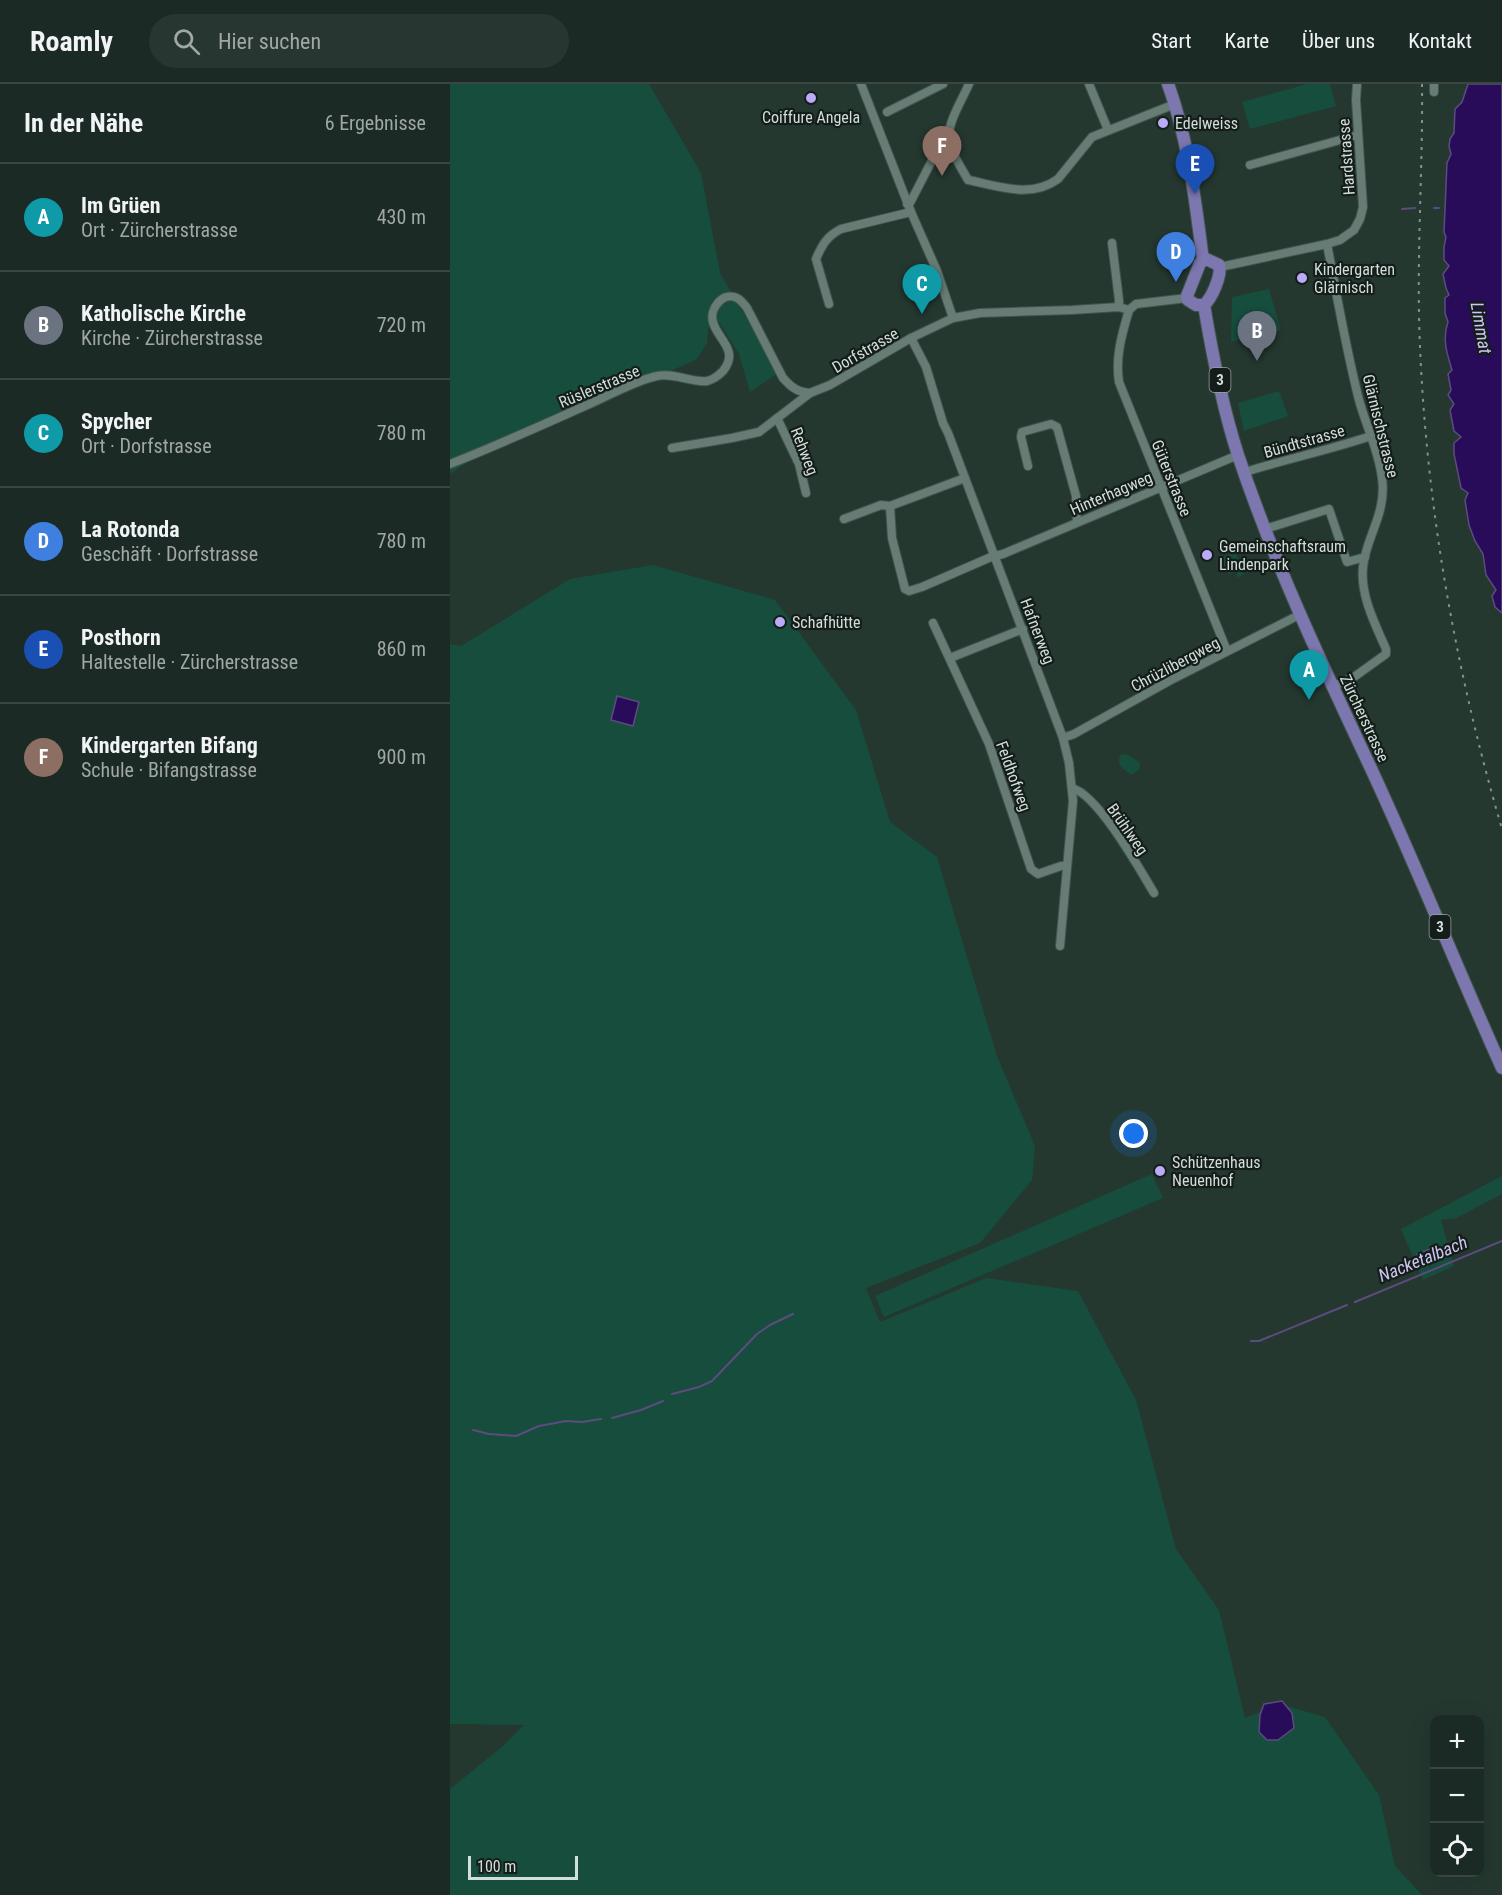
<!DOCTYPE html>
<html lang="de">
<meta charset="utf-8">
<style>
:root{--surface:#1b2a24;--page:#283631;--text:#f1f3f6;--muted:#a0a7a6;--line:#394641;--accent:#d93025}
body{margin:0;font-family:"Roboto Condensed",sans-serif;background:var(--page);color:var(--text)}
.controls{position:absolute;right:18px;bottom:18px;display:grid;overflow:hidden;border-radius:12px;box-shadow:0 6px 24px #0002}
.controls button{width:54px;height:54px;display:grid;place-items:center;padding:0;border:0;border-bottom:2px solid var(--line);background:var(--surface);color:var(--text);font:30px sans-serif}
.scale{position:absolute;left:18px;bottom:15px;width:110px;box-sizing:border-box;padding-left:6px;border:3px solid #d2ded9;border-top:0;font-size:16px;line-height:21px;white-space:nowrap;color:#d2ded9;-webkit-text-stroke:4px #141d19;paint-order:stroke}
.you{position:absolute;left:684px;top:1050px;width:21px;height:21px;margin:-15px;border:4px solid #fff;border-radius:50%;background:#1a73e8;box-shadow:0 0 0 9px #1a73e833}
.badge{display:grid;place-items:center;width:39px;height:39px;border-radius:50%;background:var(--accent);color:#fff;font-size:20px;font-weight:700}
.pin{position:absolute;translate:-50% -50px;filter:drop-shadow(0 2px 3px #0008)}
.pin::after{content:'';position:absolute;top:32px;width:21px;height:18px;background:inherit;clip-path:polygon(0 0,100% 0,50% 100%)}
.list{margin:0;padding:0;list-style:none}
h2{display:flex;justify-content:space-between;align-items:center;height:78px;margin:0;padding:0 24px;font-size:26px}
h2 small{font-size:20px;font-weight:400;color:var(--muted)}
.list li{display:grid;grid-template-columns:39px 1fr auto;gap:18px;align-items:center;box-sizing:border-box;height:108px;padding:0 24px;border-top:2px solid var(--line)}
.list b{display:block;font-size:22px;white-space:nowrap}
.list p{margin:0;font-size:20px;white-space:nowrap;color:var(--muted)}
.list em{font-size:20px;font-style:normal;color:var(--muted)}
.icon{flex:none;width:33px;height:33px;fill:none;stroke:currentColor;stroke-width:2;stroke-linecap:round;stroke-linejoin:round}
.map{position:relative;flex:none;width:1052px;height:1811px;overflow:hidden}
header{display:flex;align-items:center;gap:36px;box-sizing:border-box;height:84px;padding:0 30px;background:var(--surface);border-bottom:2px solid var(--line)}
header strong{font-size:28px}
nav{display:flex;gap:33px;margin-inline-start:auto;font-size:21px}
.search{width:420px;height:54px;background:var(--page);display:flex;align-items:center;gap:15px;box-sizing:border-box;padding:0 21px;border-radius:33px;color:var(--muted);font-size:22px}
main{display:flex}
aside{flex:1;background:var(--surface)}
.map>svg:first-child{display:block}
.green{fill:#174d3d}
.water{fill:#290c59;stroke:#5c4b7f;stroke-width:1.5}
.lines{fill:none;stroke-linecap:round;stroke-linejoin:round}
.stream{stroke:#5c4b7f;stroke-width:2}
.minor-casing{stroke:#43544e;stroke-width:10}
.primary-casing{stroke:#43544e;stroke-width:14}
.minor{stroke:#667c74;stroke-width:8}
.primary{stroke:#7c77af;stroke-width:12}
.rail{stroke:#83928c;stroke-width:2;stroke-dasharray:3 6;stroke-linecap:butt}
.poi-dot{fill:#b9abf7;stroke:#141d19;stroke-width:2}
.labels{text-anchor:middle;stroke-width:4.5;stroke-linejoin:round;paint-order:stroke}
.shield{fill:#141d19;stroke:#99a49f;stroke-width:1.5}
.shield-label{font-size:15px;font-weight:bold;fill:#d2ded9}
.poi-label{font-size:16px;fill:#d2ded9;stroke:#141d19;text-anchor:start}
.street-label{font-size:16px;fill:#d2ded9;stroke:#141d19}
.water-label{font-size:18px;font-style:italic;fill:#cdc6f2;stroke:#141d19}
</style>
<header>
<strong>Roamly</strong>
<div class="search"><svg class="icon" aria-label="search" viewBox="0 0 24 24"><circle cx="10" cy="10" r="6"/><path d="M15 15l6 6"/></svg>Hier suchen</div>
<nav><a>Start</a><a>Karte</a><a>Über uns</a><a>Kontakt</a></nav>
</header>
<main>
<aside>
<h2>In der Nähe<small>6 Ergebnisse</small></h2>
<ul class="list">
<li><span class="badge" style="background:#0f9aa8">A</span><div><b>Im Grüen</b><p>Ort · Zürcherstrasse</p></div><em>430 m</em></li>
<li><span class="badge" style="background:#6b7280">B</span><div><b>Katholische Kirche</b><p>Kirche · Zürcherstrasse</p></div><em>720 m</em></li>
<li><span class="badge" style="background:#0f9aa8">C</span><div><b>Spycher</b><p>Ort · Dorfstrasse</p></div><em>780 m</em></li>
<li><span class="badge" style="background:#3f7fe0">D</span><div><b>La Rotonda</b><p>Geschäft · Dorfstrasse</p></div><em>780 m</em></li>
<li><span class="badge" style="background:#1a4fb4">E</span><div><b>Posthorn</b><p>Haltestelle · Zürcherstrasse</p></div><em>860 m</em></li>
<li><span class="badge" style="background:#8d6e63">F</span><div><b>Kindergarten Bifang</b><p>Schule · Bifangstrasse</p></div><em>900 m</em></li>
</ul>
</aside>
<div class="map">
<svg width="1052" height="1811" viewBox="0 0 1052 1811">
<rect width="100%" height="100%" fill="#243830"/>
<!-- green -->
<g class="green">
<polygon points="0,0 199,0 251,89 270,189 328,289 300,308 289,270 269,238 258,244 257,259 247,275 177,307 55,358 49,357 0,390"/>
<polygon points="857,0 880,0 886,22 800,45 792,18"/>
<polygon points="819,205 831,246 781,258 782,213"/>
<polygon points="829,307 838,332 794,347 788,319"/>
<polygon points="784,464 794,490 788,494 786,488 779,490 776,487 774,482 771,481 768,475 781,470 779,466"/>
<polygon points="203,481 325,516 406,626 440,738 487,773 547,972 585,1062 582,1096 530,1159 416,1204 430,1238 536,1194 628,1207 686,1316 726,1465 769,1526 795,1634 830,1620 875,1633 929,1711 945,1782 972,1811 0,1811 0,1705 53,1662 74,1641 0,1640 0,560 11,562 120,495"/>
<polygon points="674,670 680,672 690,679 689,686 681,691 670,682 669,676 670,671"/>
<polygon points="702,1090 713,1114 434,1233 425,1212"/>
<polygon points="1052,1092 1052,1110 1006,1134 991,1136 1004,1182 973,1196 951,1145"/>
</g>
<!-- water -->
<g class="water">
<path d="M1018,0H1052V529L1045,523L1042,512L1046,506L1036,491L1033,470L1025,457L1019,441L1015,416L1018,409L1011,404L1004,370V359L1011,353L1004,347L1000,326L1004,320L998,311L1001,306L998,290L1002,286C997,270 992,255 998,238L995,229V214L999,211L996,204L993,190L999,182L994,176V163L996,153L994,148L997,79L1001,70L999,62L1000,55L1004,49L1005,25L1012,18Z"/>
<polygon points="167,612 189,618 183,642 161,636"/>
<polygon points="986,1163 990,1170 987,1177 972,1182 967,1170"/>
<polygon points="832,1617 842,1629 844,1644 828,1656 817,1656 809,1648 810,1631 814,1620"/>
</g>
<g class="lines">
<!-- stream -->
<g class="stream">
<polyline points="984,124 989,124"/>
<polyline points="952,125 965,124"/>
<polyline points="905,1218 1052,1157"/>
<polyline points="801,1257 809,1257 897,1221"/>
<polyline points="222,1310 249,1303 262,1297 307,1250 320,1241 343,1230"/>
<polyline points="162,1334 191,1326 213,1317"/>
<polyline points="23,1346 39,1350 66,1352 89,1342 116,1337 132,1338 151,1335"/>
</g>
<defs>
<g id="minor">
<polyline points="411,0 461,128 487,187 503,234"/>
<path d="M519,0C513,14 498,38 499,53C500,68 511,83 518,96C548,102 581,115 608,95L642,53L725,20"/>
<polyline points="639,0 658,46"/>
<polyline points="984,0 984,8"/>
<polyline points="437,28 493,0"/>
<polyline points="800,81 908,51"/>
<polyline points="457,120 460,119 492,57 499,53"/>
<polyline points="662,159 669,216 669,223"/>
<path d="M877,160C887,212 896,265 909,316C916,342 929,367 932,394C937,430 916,452 913,483C910,511 925,540 936,565V570L904,593L882,603"/>
<polyline points="770,183 877,160 890,156 904,146 910,135 913,123 906,16 907,0"/>
<path d="M379,220L366,175C372,161 377,152 391,145L461,128"/>
<path d="M679,226C672,250 665,273 669,298L777,567"/>
<polyline points="461,254 476,283 493,339 498,349 613,654 619,679 623,717 610,862"/>
<polyline points="327,334 349,380 356,409"/>
<polyline points="222,364 282,354 309,348 360,309 380,301 461,254 503,234 530,229 622,226 669,223 679,226 686,220 737,214"/>
<path d="M0,380C46,362 90,342 135,322C156,313 186,296 207,292C223,288 241,299 257,297C262,296 269,291 273,287C290,266 267,255 263,238C259,225 273,207 287,214C291,216 294,220 297,224L333,294C341,303 347,308 360,309"/>
<polyline points="578,382 571,353 572,348 601,340 607,343 626,412 627,438"/>
<path d="M795,388C837,375 879,366 921,352"/>
<polyline points="515,394 440,422 442,454 455,505 459,507 472,503 541,473 553,470 788,371"/>
<polyline points="394,435 431,421 440,422"/>
<polyline points="815,445 879,425 897,478 915,473"/>
<polyline points="483,539 539,660 581,785 588,790 611,782 617,782"/>
<polyline points="500,574 573,545"/>
<polyline points="613,654 624,650 721,596 851,530"/>
<path d="M622,704C648,711 689,784 704,809"/>
</g>
<g id="primary">
<path d="M718,0C739,58 745,116 753,176"/>
<path d="M756,175L769,181C772,191 762,214 754,221H746L738,216L737,212L750,179Z"/>
<path d="M754,221C762,269 773,325 788,371C823,476 870,576 917,676C965,778 1006,882 1052,984"/>
</g>
</defs>
<!-- minor casing -->
<use href="#minor" class="minor-casing"/>
<!-- primary casing -->
<use href="#primary" class="primary-casing"/>
<!-- minor -->
<use href="#minor" class="minor"/>
<!-- primary -->
<use href="#primary" class="primary"/>
<!-- rail -->
<path class="rail" d="M972,0C973,88 966,175 970,263C977,427 1006,588 1052,745"/>
</g>
<!-- markers -->
<g class="poi-dot">
<circle cx="361" cy="14" r="6"/>
<circle cx="713" cy="39" r="6"/>
<circle cx="852" cy="194" r="6"/>
<circle cx="757" cy="471" r="6"/>
<circle cx="330" cy="538" r="6"/>
<circle cx="710" cy="1087" r="6"/>
</g>
<g class="labels">
<!-- shield labels -->
<g class="shield">
<rect x="759.5" y="284" width="21" height="24" rx="4.5"/>
<rect x="979.5" y="831" width="21" height="24" rx="4.5"/>
</g>
<g class="shield-label">
<text x="770" y="301">3</text>
<text x="990" y="848">3</text>
</g>
<!-- poi labels -->
<g class="poi-label">
<text x="361" y="39" text-anchor="middle">Coiffure Angela</text>
<text x="725" y="45">Edelweiss</text>
<text x="864" y="191">Kindergarten<tspan x="864" dy="18">Glärnisch</tspan></text>
<text x="769" y="468">Gemeinschaftsraum<tspan x="769" dy="18">Lindenpark</tspan></text>
<text x="342" y="544">Schafhütte</text>
<text x="722" y="1084">Schützenhaus<tspan x="722" dy="18">Neuenhof</tspan></text>
</g>
<!-- street labels -->
<g class="street-label">
<text transform="translate(896 73) rotate(-94)" y="6">Hardstrasse</text>
<text transform="translate(415 266) rotate(-30)" y="6">Dorfstrasse</text>
<text transform="translate(149 302) rotate(-23)" y="6">Rüslerstrasse</text>
<text transform="translate(931 342) rotate(76)" y="6">Glärnischstrasse</text>
<text transform="translate(854 357) rotate(-16)" y="6">Bündtstrasse</text>
<text transform="translate(355 367) rotate(69)" y="6">Rehweg</text>
<text transform="translate(722 394) rotate(68)" y="6">Güterstrasse</text>
<text transform="translate(661 409) rotate(-23)" y="6">Hinterhagweg</text>
<text transform="translate(588 547) rotate(69)" y="6">Hafnerweg</text>
<text transform="translate(725 580) rotate(-28)" y="6">Chrüzlibergweg</text>
<text transform="translate(915 634) rotate(65)" y="6">Zürcherstrasse</text>
<text transform="translate(564 692) rotate(70)" y="6">Feldhofweg</text>
<text transform="translate(678 745) rotate(55)" y="6">Brühlweg</text>
</g>
<!-- water labels -->
<g class="water-label">
<text transform="translate(1031 244) rotate(80)" y="6">Limmat</text>
<text transform="translate(973 1175) rotate(-22)" y="6">Nacketalbach</text>
</g>
</g>
</svg>
<div class="controls">
<button>+</button>
<button>−</button>
<button><svg class="icon" aria-label="locate" viewBox="0 0 24 24"><circle cx="12" cy="12" r="6"/><path d="M12 2v4M12 18v4M2 12h4M18 12h4"/></svg></button>
</div>
<div class="scale">100 m</div>
<div class="you"></div>
<div class="pin badge" style="left:859px;top:616px;background:#0f9aa8">A</div>
<div class="pin badge" style="left:807px;top:277px;background:#6b7280">B</div>
<div class="pin badge" style="left:472px;top:230px;background:#0f9aa8">C</div>
<div class="pin badge" style="left:726px;top:198px;background:#3f7fe0">D</div>
<div class="pin badge" style="left:745px;top:110px;background:#1a4fb4">E</div>
<div class="pin badge" style="left:492px;top:92px;background:#8d6e63">F</div>
</div>
</main>
